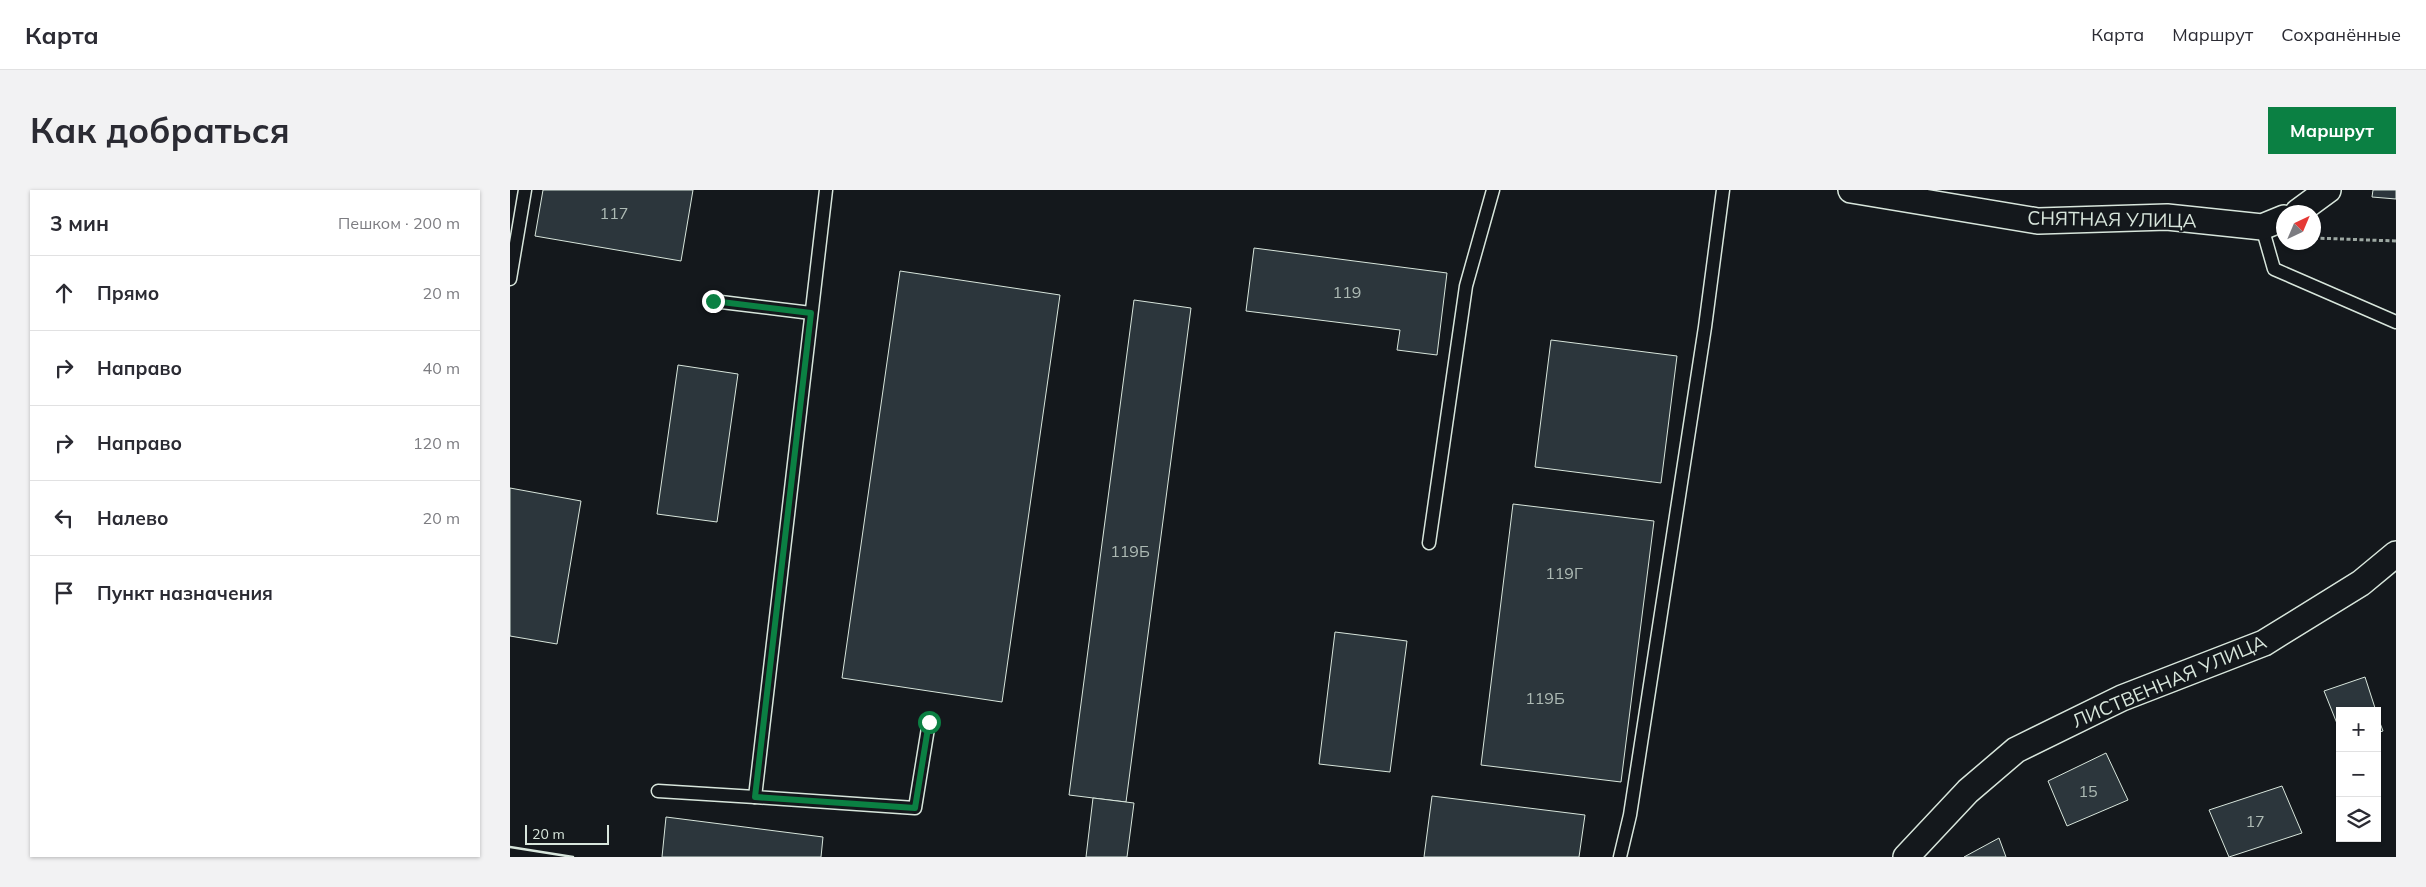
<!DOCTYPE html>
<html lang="ru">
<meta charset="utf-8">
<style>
:root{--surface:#fff;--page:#f2f2f3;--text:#2b2b33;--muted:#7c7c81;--line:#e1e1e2;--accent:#0b8043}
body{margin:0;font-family:Mulish,sans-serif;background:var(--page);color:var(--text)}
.controls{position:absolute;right:15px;bottom:15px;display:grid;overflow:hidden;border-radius:0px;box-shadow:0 1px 4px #0004}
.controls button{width:45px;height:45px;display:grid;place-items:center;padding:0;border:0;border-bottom:1px solid var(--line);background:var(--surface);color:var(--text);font:25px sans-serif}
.compass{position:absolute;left:1766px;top:15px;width:45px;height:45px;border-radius:50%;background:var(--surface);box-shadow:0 1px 4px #0004;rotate:44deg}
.scale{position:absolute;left:15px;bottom:12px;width:84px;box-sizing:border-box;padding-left:5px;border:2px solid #d8e6dc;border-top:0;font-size:14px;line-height:18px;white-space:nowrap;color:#d8e6dc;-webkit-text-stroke:4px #14181c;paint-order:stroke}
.stop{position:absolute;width:15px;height:15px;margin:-11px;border:4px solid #0b8043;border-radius:50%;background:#fff}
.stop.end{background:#0b8043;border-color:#fff;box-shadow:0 1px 5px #0008}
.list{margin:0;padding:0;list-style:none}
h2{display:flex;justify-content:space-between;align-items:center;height:65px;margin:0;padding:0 20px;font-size:21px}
h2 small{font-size:16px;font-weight:400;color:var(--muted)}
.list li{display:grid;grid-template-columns:32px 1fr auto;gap:15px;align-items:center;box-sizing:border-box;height:75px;padding:0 20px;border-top:1px solid var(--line)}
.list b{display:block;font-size:19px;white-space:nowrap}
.list em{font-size:16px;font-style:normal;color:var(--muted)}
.icon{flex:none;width:28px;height:28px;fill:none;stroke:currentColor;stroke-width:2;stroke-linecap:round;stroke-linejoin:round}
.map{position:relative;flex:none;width:1886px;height:667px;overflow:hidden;border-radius:0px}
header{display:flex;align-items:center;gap:30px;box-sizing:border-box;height:70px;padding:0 25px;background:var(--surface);border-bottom:1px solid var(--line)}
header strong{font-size:24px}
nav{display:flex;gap:28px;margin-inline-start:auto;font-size:18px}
.intro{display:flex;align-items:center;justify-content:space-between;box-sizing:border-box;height:120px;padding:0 30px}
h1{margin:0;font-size:35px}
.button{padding:12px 22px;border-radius:0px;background:var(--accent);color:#fff;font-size:18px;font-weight:700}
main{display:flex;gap:30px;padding:0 30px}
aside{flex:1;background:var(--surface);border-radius:0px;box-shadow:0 1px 4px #0004}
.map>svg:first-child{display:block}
.building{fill:#2c363c;stroke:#d8e6dc}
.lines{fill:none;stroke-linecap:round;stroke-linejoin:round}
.service-casing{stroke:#d8e6dc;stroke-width:15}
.minor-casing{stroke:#d8e6dc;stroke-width:28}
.path{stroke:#9da8a2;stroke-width:3;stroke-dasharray:4 2.5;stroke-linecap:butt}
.service{stroke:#14181c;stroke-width:12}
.minor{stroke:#14181c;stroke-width:25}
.wall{stroke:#d8e6dc;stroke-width:2.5}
.route{stroke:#0b8043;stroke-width:6}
.labels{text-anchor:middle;stroke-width:4;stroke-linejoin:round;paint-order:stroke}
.number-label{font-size:16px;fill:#adbab4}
.street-label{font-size:19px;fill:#d8e6dc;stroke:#14181c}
</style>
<header>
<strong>Карта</strong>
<nav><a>Карта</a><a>Маршрут</a><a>Сохранённые</a></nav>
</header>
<div class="intro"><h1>Как добраться</h1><a class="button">Маршрут</a></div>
<main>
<aside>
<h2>3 мин<small>Пешком · 200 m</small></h2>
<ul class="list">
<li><svg class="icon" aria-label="ahead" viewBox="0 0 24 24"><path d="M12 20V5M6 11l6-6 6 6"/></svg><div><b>Прямо</b></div><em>20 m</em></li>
<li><svg class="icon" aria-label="right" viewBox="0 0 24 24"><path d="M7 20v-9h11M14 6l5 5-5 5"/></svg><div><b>Направо</b></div><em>40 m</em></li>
<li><svg class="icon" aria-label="right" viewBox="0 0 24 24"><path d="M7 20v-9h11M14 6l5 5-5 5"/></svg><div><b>Направо</b></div><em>120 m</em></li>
<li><svg class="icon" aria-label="left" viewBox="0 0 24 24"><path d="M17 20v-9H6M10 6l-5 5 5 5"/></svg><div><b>Налево</b></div><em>20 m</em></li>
<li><svg class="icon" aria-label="arrive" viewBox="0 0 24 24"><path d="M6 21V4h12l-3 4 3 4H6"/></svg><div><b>Пункт назначения</b></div></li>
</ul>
</aside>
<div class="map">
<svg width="1886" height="667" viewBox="0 0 1886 667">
<rect width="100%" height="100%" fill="#14181c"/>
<!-- building -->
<g class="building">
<polygon points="33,0 183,0 171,71 25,46"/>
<polygon points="1863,0 1886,0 1886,9 1862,7"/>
<polygon points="744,58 937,83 927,165 887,160 890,140 736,121"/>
<polygon points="390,81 550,105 492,512 332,488"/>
<polygon points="624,110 681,118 616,612 559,605"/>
<polygon points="1041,150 1167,166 1151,293 1025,277"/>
<polygon points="168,175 228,184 207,332 147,324"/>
<polygon points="0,298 71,311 47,454 0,446"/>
<polygon points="1003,314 1144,331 1111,592 971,575"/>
<polygon points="825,442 897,451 880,582 809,574"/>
<polygon points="1855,487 1866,521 1830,521 1830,541 1814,501"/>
<polygon points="1867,525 1873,541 1867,543"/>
<polygon points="1596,563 1618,610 1557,636 1538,591"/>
<polygon points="1772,596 1792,643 1719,667 1699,620"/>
<polygon points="922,606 1075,625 1069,667 914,667"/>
<polygon points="583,608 624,613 617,667 576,667"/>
<polygon points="156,627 313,647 311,667 152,667"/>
<polygon points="1489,648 1496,667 1454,667"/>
</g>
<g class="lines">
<defs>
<g id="service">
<polyline points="316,0 245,607 405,618 419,532"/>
<polyline points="1752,37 1764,79 1886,132"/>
<polyline points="0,89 15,0"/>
<polyline points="203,111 301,123"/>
<polyline points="919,353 956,96 983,0"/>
<polyline points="148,601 245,607"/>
<polyline points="1110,667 1120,625 1195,137 1213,0"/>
</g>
<g id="minor">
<polyline points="1341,0 1528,31 1657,27 1752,37 1774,28"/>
<polyline points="1788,22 1818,0"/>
<polyline points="1396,667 1458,601 1506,560 1612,508 1754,453 1851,393 1886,364"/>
</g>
</defs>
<!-- service casing -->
<use href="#service" class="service-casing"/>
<!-- minor casing -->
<use href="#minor" class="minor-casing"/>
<!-- path -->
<polyline class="path" points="1804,48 1886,51"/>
<!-- service -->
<use href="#service" class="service"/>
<!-- minor -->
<use href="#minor" class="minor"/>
<!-- wall -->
<polyline class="wall" points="0,657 63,667"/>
</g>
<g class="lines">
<!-- route -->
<polyline class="route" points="203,111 301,123 245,607 405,618 419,532"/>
</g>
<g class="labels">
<!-- number labels -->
<g class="number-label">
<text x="104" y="29">117</text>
<text x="837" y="108">119</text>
<text x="620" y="367">119Б</text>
<text x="1054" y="389">119Г</text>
<text x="1035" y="514">119Б</text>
<text x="1578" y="607">15</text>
<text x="1745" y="637">17</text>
</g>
<!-- street labels -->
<g class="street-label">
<text transform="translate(1602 29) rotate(1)" y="7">СНЯТНАЯ УЛИЦА</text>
<text transform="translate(1659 491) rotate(-23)" y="7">ЛИСТВЕННАЯ УЛИЦА</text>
</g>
</g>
</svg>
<div class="controls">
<button>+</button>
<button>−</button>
<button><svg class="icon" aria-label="layers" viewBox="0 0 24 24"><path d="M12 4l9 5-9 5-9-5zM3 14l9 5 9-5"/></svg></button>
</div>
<svg class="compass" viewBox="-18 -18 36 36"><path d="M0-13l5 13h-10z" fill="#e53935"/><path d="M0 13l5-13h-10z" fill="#7c7c81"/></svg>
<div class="scale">20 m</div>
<div class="stop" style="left:419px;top:532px"></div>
<div class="stop end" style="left:203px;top:111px"></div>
</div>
</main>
